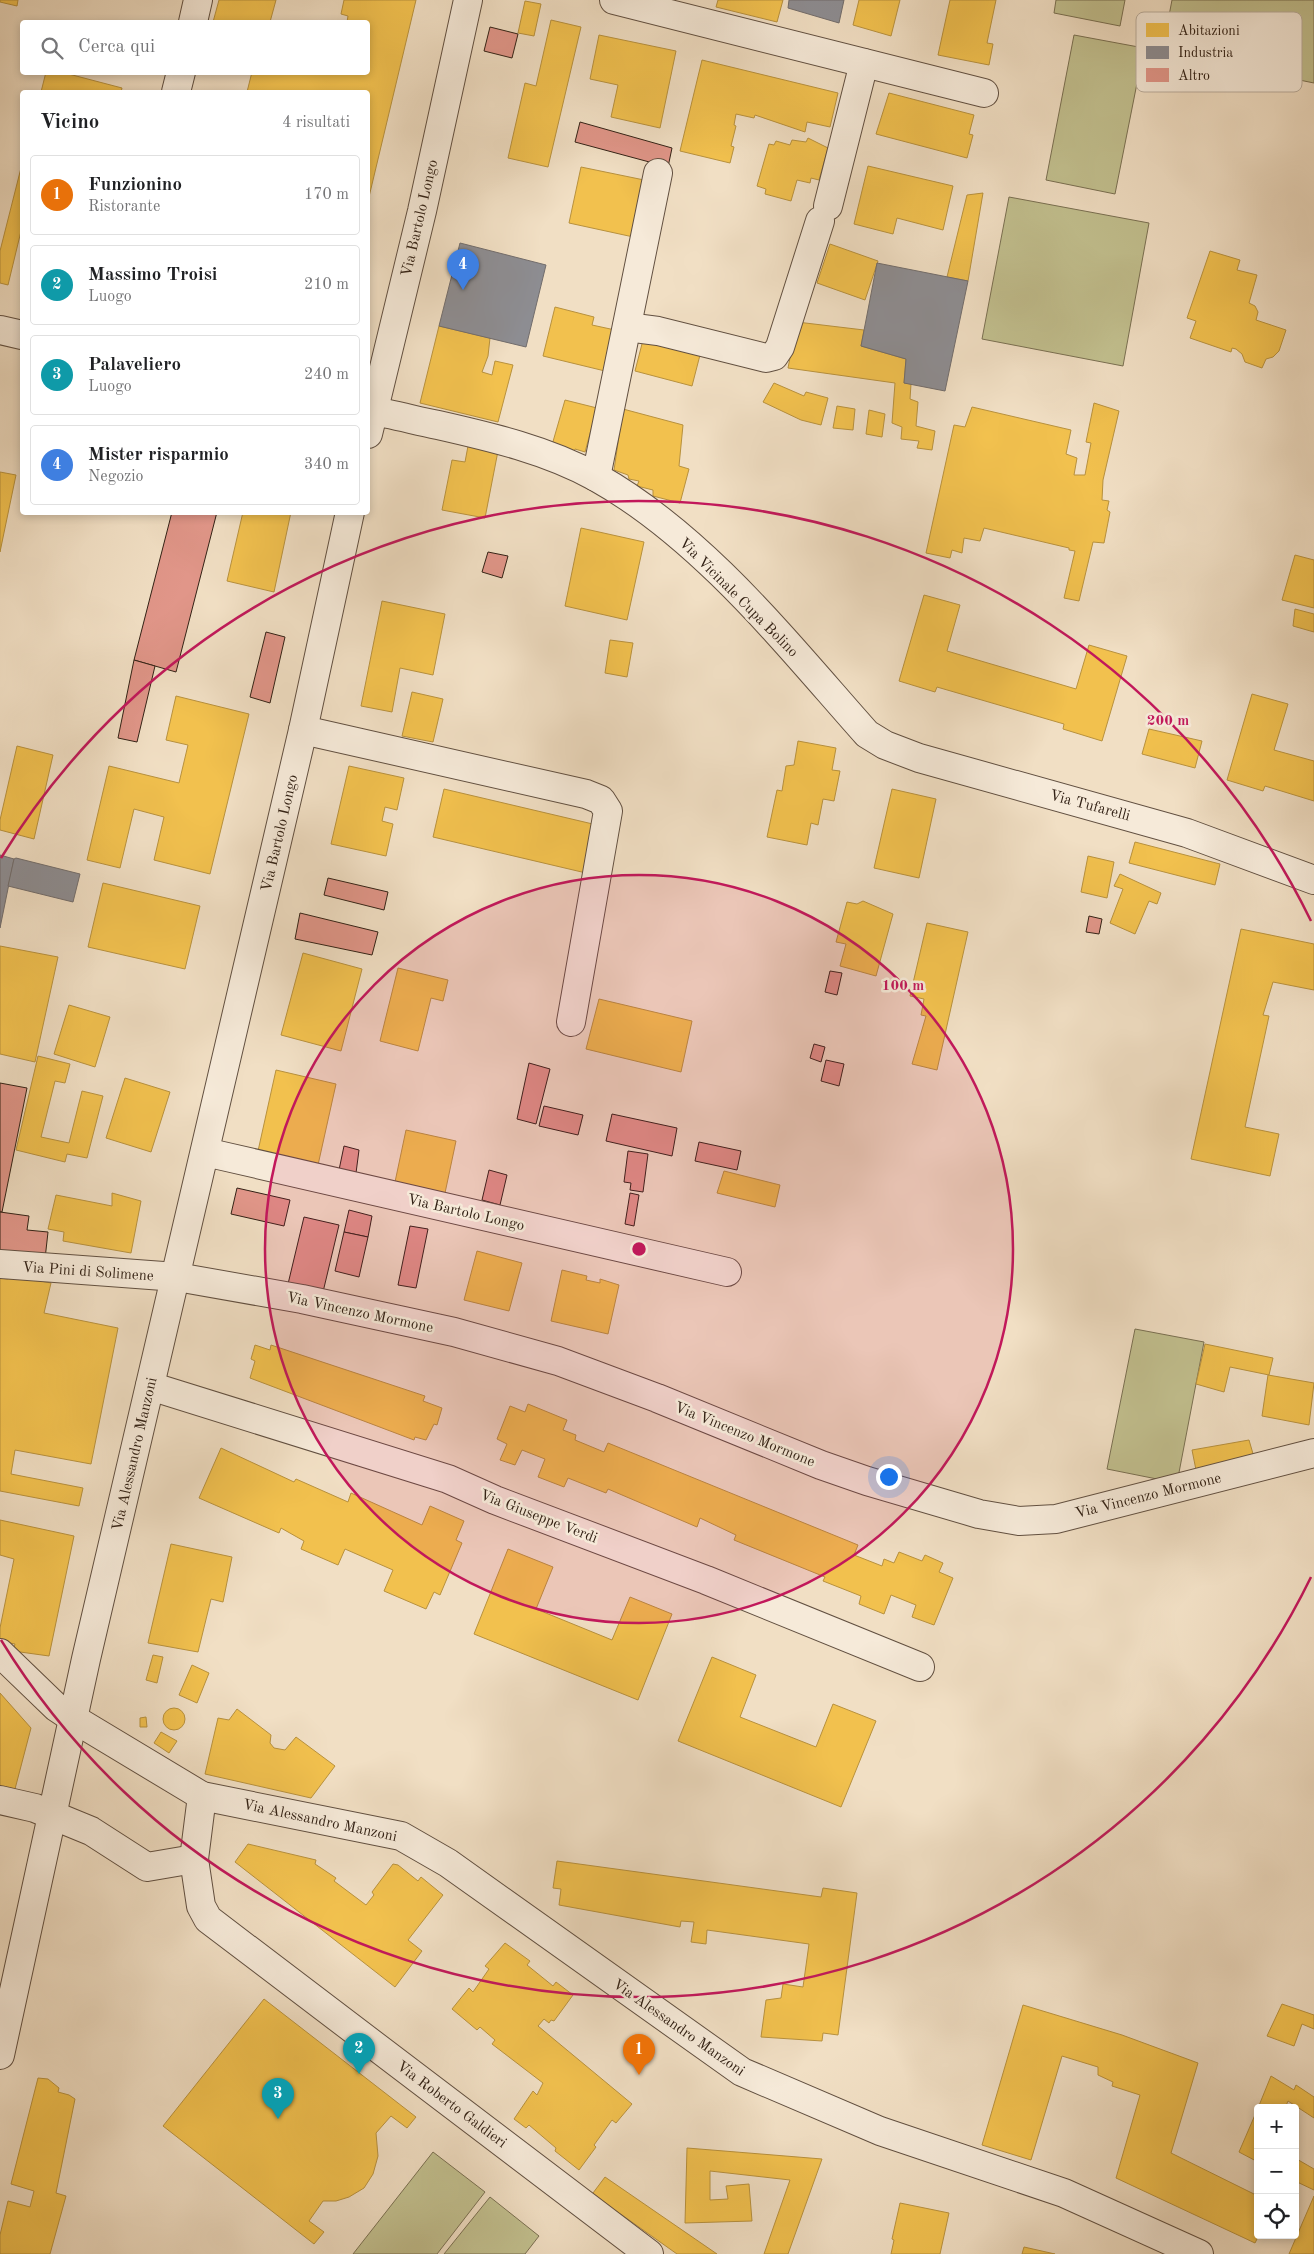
<!DOCTYPE html>
<html lang="it">
<meta charset="utf-8">
<style>
:root{--surface:#fff;--page:#f6f6f6;--text:#202124;--muted:#757577;--line:#e0e0e0;--accent:#db2777}
body{margin:0;font-family:"Old Standard TT",serif;background:var(--page);color:var(--text)}
.controls{position:absolute;right:15px;bottom:15px;display:grid;overflow:hidden;border-radius:5px;box-shadow:0 2px 8px #0003}
.controls button{width:45px;height:45px;display:grid;place-items:center;padding:0;border:0;border-bottom:1px solid var(--line);background:var(--surface);color:var(--text);font:25px sans-serif}
.you{position:absolute;left:888px;top:1476px;width:18px;height:18px;margin:-12px;border:4px solid #fff;border-radius:50%;background:#1a73e8;box-shadow:0 0 0 8px #1a73e833}
.badge{display:grid;place-items:center;width:32px;height:32px;border-radius:50%;background:var(--accent);color:#fff;font-size:16px;font-weight:700}
.pin{position:absolute;translate:-50% -41px;filter:drop-shadow(0 1px 2px #0008)}
.pin::after{content:'';position:absolute;top:26px;width:18px;height:15px;background:inherit;clip-path:polygon(0 0,100% 0,50% 100%)}
.list{margin:0;padding:0;list-style:none}
h2{display:flex;justify-content:space-between;align-items:center;height:65px;margin:0;padding:0 20px;font-size:21px}
h2 small{font-size:16px;font-weight:400;color:var(--muted)}
.list li{display:grid;grid-template-columns:32px 1fr auto;gap:15px;align-items:center;box-sizing:border-box;height:80px;margin:0 10px 10px;padding:0 10px;border:1px solid var(--line);border-radius:5px}
.list b{display:block;font-size:19px;white-space:nowrap}
.list p{margin:0;font-size:16px;white-space:nowrap;color:var(--muted)}
.list em{font-size:16px;font-style:normal;color:var(--muted)}
.icon{flex:none;width:28px;height:28px;fill:none;stroke:currentColor;stroke-width:2;stroke-linecap:round;stroke-linejoin:round}
.map{position:relative;flex:none;width:1314px;height:2254px;overflow:hidden}
.search{position:absolute;background:var(--surface);box-shadow:0 2px 8px #0003;left:20px;top:20px;width:350px;height:55px;display:flex;align-items:center;gap:12px;box-sizing:border-box;padding:0 18px;border-radius:5px;color:var(--muted);font-size:19px}
.panel{position:absolute;background:var(--surface);box-shadow:0 2px 8px #0003;left:20px;top:90px;width:350px;height:425px;border-radius:5px}
.map>svg:first-child{display:block}
.green{fill:#c2c08f;stroke:#7a7052}
.homes{fill:#f2c14e;stroke:#b8913d}
.industry{fill:#8d8d92;stroke:#726d6c}
.building{fill:#e19689;stroke:#322115}
.lines{fill:none;stroke-linecap:round;stroke-linejoin:round}
.minor-casing{stroke:#625041;stroke-width:30}
.tertiary-casing{stroke:#625041;stroke-width:30}
.minor{stroke:#f6ead9;stroke-width:28}
.tertiary{stroke:#f6ead9;stroke-width:28}
.ring{fill:none;stroke:#c2185b;stroke-width:2.5}
.labels{text-anchor:middle;stroke-width:5;stroke-linejoin:round;paint-order:stroke}
.street-label{font-size:15px;fill:#322115;stroke:#f6ead9}
.key{fill:#f6ead9;stroke:#bbae9e;stroke-width:1}
.key-label{font-size:14px;fill:#322115}
.centre{fill:#c2185b;stroke:#f6ead9;stroke-width:2.5}
.ring-label{font-size:15px;text-anchor:middle;font-weight:bold;fill:#c2185b;stroke:#f6ead9;stroke-width:5;stroke-linejoin:round;paint-order:stroke}
</style>
<div class="map">
<svg width="1314" height="2254" viewBox="0 0 1314 2254">
<rect width="100%" height="100%" fill="#f1dfc4"/>
<filter id="stains"><feTurbulence type="fractalNoise" baseFrequency=".004" numOctaves="4"/><feColorMatrix values="0 0 0 0 .2 0 0 0 0 .09 0 0 0 0 .02 0 0 0 .5 -.17"/></filter>
<radialGradient id="worn" r=".72"><stop offset=".6" stop-color="#630" stop-opacity="0"/><stop offset="1" stop-color="#630" stop-opacity=".3"/></radialGradient>
<!-- green -->
<g class="green">
<polygon points="1056,0 1125,0 1120,26 1054,13"/>
<polygon points="1172,0 1314,0 1314,83 1162,52"/>
<polygon points="1074,35 1144,48 1115,194 1046,180"/>
<polygon points="1009,197 1149,223 1123,366 982,339"/>
<polygon points="1135,1329 1204,1342 1177,1483 1107,1469"/>
<polygon points="433,2152 485,2192 437,2254 353,2254"/>
<polygon points="490,2197 539,2236 525,2254 444,2254"/>
</g>
<!-- homes -->
<g class="homes">
<polygon points="0,0 18,0 17,6 0,2"/>
<polygon points="219,0 276,0 270,22 213,22"/>
<polygon points="344,0 416,0 368,201 368,92 247,92 252,72 368,72 368,22 347,22 348,16 341,14"/>
<polygon points="718,0 783,0 777,22 716,7"/>
<polygon points="859,0 900,0 891,36 853,25"/>
<polygon points="950,0 996,0 987,43 993,44 989,65 938,55"/>
<polygon points="525,1 541,4 534,36 518,33"/>
<polygon points="551,20 581,27 548,167 508,158 525,83 536,86"/>
<polygon points="599,35 676,51 660,128 611,117 618,85 590,79"/>
<polygon points="702,60 838,93 830,127 807,122 805,132 755,115 754,118 736,114 734,125 736,126 731,146 734,147 730,163 680,151"/>
<polygon points="46,72 61,72 122,88 121,92 41,92"/>
<polygon points="889,93 974,115 969,134 973,135 967,158 876,134"/>
<polygon points="808,138 828,148 819,180 811,178 810,183 797,180 791,201 765,194 766,189 757,186 769,144 774,145 776,141 790,145 792,140 806,142"/>
<polygon points="22,164 22,227 8,285 0,283 0,251"/>
<polygon points="868,166 953,186 943,230 897,218 893,234 854,224"/>
<polygon points="581,167 649,181 638,238 569,223"/>
<polygon points="983,193 968,281 947,277 967,195"/>
<polygon points="830,244 878,261 865,300 817,283"/>
<polygon points="1210,251 1240,260 1237,270 1257,275 1249,303 1255,306 1258,312 1256,320 1286,330 1279,351 1273,357 1266,359 1262,368 1245,362 1242,354 1236,349 1232,348 1231,352 1190,338 1196,321 1187,318"/>
<polygon points="555,307 594,317 592,325 615,330 605,371 543,356"/>
<polygon points="797,322 864,330 861,346 906,359 904,383 911,384 910,399 918,402 916,426 935,431 932,450 917,448 919,441 901,439 902,427 892,423 895,383 788,368"/>
<polygon points="439,326 490,338 488,356 482,372 492,375 495,361 513,365 498,422 420,403"/>
<polygon points="643,340 700,355 692,386 635,371"/>
<polygon points="774,383 804,396 806,392 828,398 821,425 801,420 763,402"/>
<polygon points="565,400 597,408 585,452 575,449 572,458 550,452"/>
<polygon points="1094,403 1119,411 1103,480 1102,500 1109,501 1107,510 1110,512 1104,543 1093,542 1079,601 1064,598 1075,551 1069,550 1069,548 984,528 980,541 964,538 962,553 952,550 950,558 926,553 954,425 965,427 972,407 1071,430 1066,454 1077,458 1074,475 1085,475 1091,443 1086,442"/>
<polygon points="837,406 855,409 853,430 833,428"/>
<polygon points="623,409 683,425 679,466 689,469 680,503 653,496 653,490 637,486 639,481 629,479 628,475 614,470"/>
<polygon points="869,410 885,414 882,437 866,434"/>
<polygon points="468,446 498,451 485,518 442,510 452,460 465,462"/>
<polygon points="0,472 16,475 0,552"/>
<polygon points="243,512 291,512 274,592 227,581"/>
<polygon points="581,528 644,542 627,620 565,606"/>
<polygon points="1295,555 1314,560 1314,608 1282,600"/>
<polygon points="924,595 960,605 947,651 1076,689 1089,645 1127,656 1102,741 1063,729 1064,724 937,687 935,692 899,681"/>
<polygon points="382,601 445,614 433,675 400,668 392,712 361,706"/>
<polygon points="1295,609 1314,614 1314,632 1293,626"/>
<polygon points="610,640 633,643 627,677 605,673"/>
<polygon points="412,692 443,699 433,742 402,736"/>
<polygon points="1252,694 1288,704 1274,750 1314,761 1314,801 1265,786 1263,791 1227,780"/>
<polygon points="176,696 249,714 210,874 154,860 164,817 134,809 120,868 87,860 109,766 179,783 188,745 166,740"/>
<polygon points="1149,729 1202,741 1195,768 1142,754"/>
<polygon points="798,741 836,748 832,770 840,771 834,801 823,799 818,825 811,823 807,845 767,837 777,790 782,791 786,766 794,765"/>
<polygon points="17,746 53,755 34,839 0,830 0,820"/>
<polygon points="349,766 404,778 397,810 385,807 382,821 393,824 386,856 331,844"/>
<polygon points="444,789 597,825 586,873 433,837"/>
<polygon points="892,789 936,799 919,878 874,868"/>
<polygon points="1135,842 1220,864 1215,885 1129,863"/>
<polygon points="1088,856 1114,862 1107,898 1081,892"/>
<polygon points="1120,874 1161,893 1157,904 1149,901 1135,934 1110,923 1123,889 1114,886"/>
<polygon points="103,883 200,906 185,969 88,947"/>
<polygon points="863,901 893,914 876,976 840,966 846,944 836,942 847,902 857,904"/>
<polygon points="927,923 968,932 937,1070 912,1064 926,1016 921,1015 924,999 910,996"/>
<polygon points="1241,929 1314,944 1314,990 1273,982 1263,1015 1269,1016 1245,1127 1279,1134 1270,1176 1191,1159"/>
<polygon points="0,946 58,957 35,1062 0,1054"/>
<polygon points="303,953 362,969 341,1051 281,1035"/>
<polygon points="398,968 448,980 443,1001 431,998 418,1051 380,1041"/>
<polygon points="599,999 692,1021 681,1072 586,1049"/>
<polygon points="69,1005 110,1017 95,1067 54,1054"/>
<polygon points="38,1056 70,1064 65,1083 55,1081 41,1137 69,1143 82,1091 103,1096 87,1158 67,1154 65,1162 16,1150"/>
<polygon points="276,1070 336,1084 318,1165 258,1151"/>
<polygon points="125,1078 170,1092 151,1152 106,1138"/>
<polygon points="406,1130 456,1141 445,1193 395,1182"/>
<polygon points="724,1171 780,1185 775,1207 717,1193"/>
<polygon points="112,1193 141,1201 131,1253 63,1241 64,1232 48,1229 56,1195 112,1206"/>
<polygon points="477,1251 522,1263 509,1311 464,1300"/>
<polygon points="562,1270 587,1276 586,1280 600,1283 600,1279 619,1285 608,1334 551,1321"/>
<polygon points="8,1275 51,1283 44,1313 118,1328 91,1464 15,1450 11,1474 83,1488 79,1506 0,1491 0,1278 8,1279"/>
<polygon points="1205,1344 1273,1358 1269,1375 1230,1367 1224,1392 1196,1384"/>
<polygon points="255,1345 270,1350 271,1345 425,1396 423,1401 442,1408 437,1425 434,1424 426,1440 415,1437 414,1440 250,1378 255,1361 251,1359"/>
<polygon points="1268,1375 1314,1383 1309,1425 1262,1416"/>
<polygon points="528,1404 567,1420 563,1430 576,1435 575,1440 604,1452 608,1443 858,1545 854,1555 882,1566 884,1559 894,1563 899,1552 922,1561 925,1555 943,1563 939,1572 953,1578 934,1625 912,1617 916,1605 891,1595 884,1614 859,1604 861,1596 823,1581 825,1577 734,1540 736,1535 700,1518 697,1527 608,1489 606,1493 568,1478 564,1487 538,1477 545,1459 522,1450 515,1465 500,1460 507,1444 497,1439 510,1406 525,1412"/>
<polygon points="1249,1440 1256,1464 1197,1475 1192,1450"/>
<polygon points="221,1448 294,1482 296,1479 348,1502 351,1493 422,1525 430,1506 464,1521 456,1540 462,1543 440,1595 434,1592 426,1609 384,1591 393,1570 345,1549 338,1565 301,1549 304,1541 281,1528 279,1533 199,1498"/>
<polygon points="0,1520 74,1536 49,1656 13,1651 15,1644 0,1641 0,1628 14,1559 0,1555"/>
<polygon points="171,1544 232,1557 223,1602 211,1599 198,1652 148,1643"/>
<polygon points="508,1549 553,1567 536,1609 612,1640 630,1597 672,1614 638,1700 474,1634"/>
<polygon points="153,1655 163,1657 157,1683 146,1680"/>
<polygon points="712,1657 756,1675 740,1717 816,1747 833,1704 876,1721 841,1807 678,1741"/>
<polygon points="192,1665 209,1673 197,1703 179,1695"/>
<polygon points="0,1693 31,1728 15,1789 0,1786"/>
<circle cx="174" cy="1719" r="11"/>
<polygon points="237,1709 271,1735 270,1743 274,1748 285,1750 296,1737 335,1766 311,1798 205,1774 218,1718 229,1720"/>
<polygon points="146,1717 147,1727 140,1727 140,1718"/>
<polygon points="161,1732 177,1741 169,1753 154,1743"/>
<polygon points="248,1844 316,1860 315,1864 336,1878 334,1881 366,1905 374,1895 372,1892 393,1864 398,1865 418,1881 421,1877 443,1895 408,1940 422,1951 395,1987 235,1862"/>
<polygon points="557,1861 821,1897 823,1888 857,1893 838,2035 823,2033 822,2041 761,2037 766,2000 781,1998 783,1984 803,1987 809,1944 707,1930 706,1944 691,1942 694,1922 681,1921 680,1927 559,1905 561,1889 553,1888"/>
<polygon points="505,1943 530,1961 527,1965 553,1986 556,1982 573,1995 554,2021 551,2020 549,2023 544,2019 538,2026 632,2104 616,2123 612,2120 594,2145 596,2147 579,2170 555,2151 556,2148 529,2125 526,2128 514,2119 533,2091 537,2095 543,2083 492,2044 495,2040 480,2027 477,2030 452,2009 469,1988 473,1992 489,1969 485,1966"/>
<polygon points="264,1999 416,2117 407,2128 391,2116 376,2133 378,2156 373,2174 364,2188 349,2197 336,2201 323,2201 309,2221 324,2232 314,2244 163,2126"/>
<polygon points="1282,2004 1314,2015 1314,2029 1302,2024 1294,2046 1267,2036"/>
<polygon points="1023,2005 1122,2035 1198,2063 1171,2153 1258,2196 1259,2235 1255,2243 1116,2178 1140,2095 1112,2086 1113,2082 1098,2075 1098,2067 1062,2056 1031,2160 982,2145"/>
<polygon points="1271,2076 1294,2090 1296,2085 1314,2097 1314,2118 1288,2101 1285,2108 1258,2108"/>
<polygon points="38,2078 48,2079 59,2088 58,2092 69,2095 75,2099 56,2193 66,2196 50,2254 0,2254 0,2235 8,2201 30,2207 34,2191 11,2184"/>
<polygon points="1258,2108 1258,2162 1239,2152"/>
<polygon points="687,2148 822,2159 788,2254 764,2254 790,2180 710,2171 710,2200 728,2199 726,2186 749,2184 752,2221 685,2223"/>
<polygon points="1295,2158 1314,2169 1314,2190 1295,2181"/>
<polygon points="605,2177 717,2254 677,2254 622,2215 590,2197"/>
<polygon points="1314,2196 1314,2254 1289,2254"/>
<polygon points="900,2203 949,2213 940,2254 891,2254 894,2240 892,2239"/>
<polygon points="1024,2247 1055,2254 1022,2254"/>
</g>
<!-- industry -->
<g class="industry">
<polygon points="789,0 844,0 839,23 788,8"/>
<polygon points="460,243 546,265 526,347 439,326"/>
<polygon points="877,263 968,281 945,391 904,383 906,359 861,346"/>
<polygon points="0,855 14,859 0,928"/>
<polygon points="16,858 80,874 73,902 8,886 14,859"/>
</g>
<!-- building -->
<g class="building">
<polygon points="490,27 518,34 512,58 484,51"/>
<polygon points="580,122 672,148 668,167 575,142"/>
<polygon points="172,512 217,512 176,672 134,660"/>
<polygon points="488,552 508,556 502,578 482,572"/>
<polygon points="266,632 285,637 270,703 250,697"/>
<polygon points="134,660 155,666 137,742 118,738"/>
<polygon points="328,878 388,892 384,910 324,895"/>
<polygon points="300,913 378,932 372,955 295,939"/>
<polygon points="1089,916 1102,919 1099,934 1086,932"/>
<polygon points="830,971 842,973 837,995 825,992"/>
<polygon points="814,1044 825,1047 821,1062 810,1058"/>
<polygon points="826,1060 844,1064 839,1086 821,1081"/>
<polygon points="529,1063 550,1069 536,1124 517,1119"/>
<polygon points="0,1083 27,1088 2,1212 0,1212"/>
<polygon points="544,1106 583,1115 578,1135 539,1126"/>
<polygon points="612,1114 677,1128 672,1156 606,1141"/>
<polygon points="699,1142 741,1151 737,1170 695,1161"/>
<polygon points="344,1146 359,1150 356,1173 339,1170"/>
<polygon points="628,1151 648,1154 643,1192 630,1190 631,1183 624,1182"/>
<polygon points="489,1170 507,1175 500,1205 482,1200"/>
<polygon points="237,1188 290,1200 284,1226 231,1214"/>
<polygon points="630,1193 639,1195 634,1226 625,1224"/>
<polygon points="349,1210 372,1216 368,1237 344,1232"/>
<polygon points="0,1212 29,1216 27,1230 48,1232 45,1259 0,1253"/>
<polygon points="304,1217 339,1225 323,1292 288,1284"/>
<polygon points="410,1226 428,1229 416,1288 398,1285"/>
<polygon points="344,1232 368,1237 359,1277 335,1271"/>
</g>
<g class="lines">
<defs>
<g id="minor">
<polyline points="614,0 984,93"/>
<polyline points="193,22 198,0"/>
<polyline points="176,92 181,72"/>
<polyline points="828,206 864,63"/>
<polyline points="627,327 658,331 766,358 774,356 780,347 820,221"/>
<polyline points="0,330 22,335"/>
<path d="M368,410C391,414 414,420 438,425C491,437 547,450 596,477C703,537 786,643 867,734L885,745L919,758L1187,833L1314,880"/>
<polyline points="596,477 658,173"/>
<polyline points="303,730 586,794 601,800 608,811 571,1022"/>
<polyline points="205,1152 727,1272"/>
<polyline points="0,1264 177,1277 302,1299 454,1332 558,1361 657,1398 821,1465 867,1481 979,1514 1019,1521 1056,1519 1314,1453"/>
<polyline points="150,1386 448,1479 495,1500 706,1580 920,1667"/>
<polyline points="0,1653 56,1707 74,1719 202,1796 401,1836 448,1863 742,2072 880,2131 1064,2193 1199,2254"/>
<polyline points="0,1800 35,1808 91,1831 147,1867 194,1859 202,1796"/>
<polyline points="194,1859 201,1906 208,1919 649,2254"/>
</g>
<g id="tertiary">
<polyline points="368,434 422,211 468,0"/>
<polyline points="0,2055 86,1659 303,730 350,512"/>
</g>
</defs>
<!-- minor casing -->
<use href="#minor" class="minor-casing"/>
<!-- tertiary casing -->
<use href="#tertiary" class="tertiary-casing"/>
<!-- minor -->
<use href="#minor" class="minor"/>
<!-- tertiary -->
<use href="#tertiary" class="tertiary"/>
</g>
<!-- distance rings -->
<circle cx="639" cy="1249" r="374" fill="#c2185b" fill-opacity=".12"/>
<g class="ring">
<circle cx="639" cy="1249" r="374"/>
<path d="M1311 1577A748 748 0 0 1 1 1640M1 858A748 748 0 0 1 1311 921"/>
</g>
<g class="labels">
<!-- street labels -->
<g class="street-label">
<text transform="translate(419 218) rotate(-77)" y="5">Via Bartolo Longo</text>
<text transform="translate(739 597) rotate(45)" y="5">Via Vicinale Cupa Bolino</text>
<text transform="translate(1090 805) rotate(15)" y="5">Via Tufarelli</text>
<text transform="translate(279 833) rotate(-77)" y="5">Via Bartolo Longo</text>
<text transform="translate(466 1212) rotate(13)" y="5">Via Bartolo Longo</text>
<text transform="translate(88 1271) rotate(4)" y="5">Via Pini di Solimene</text>
<text transform="translate(360 1312) rotate(12)" y="5">Via Vincenzo Mormone</text>
<text transform="translate(745 1434) rotate(22)" y="5">Via Vincenzo Mormone</text>
<text transform="translate(134 1454) rotate(-77)" y="5">Via Alessandro Manzoni</text>
<text transform="translate(1148 1495) rotate(-14)" y="5">Via Vincenzo Mormone</text>
<text transform="translate(539 1516) rotate(21)" y="5">Via Giuseppe Verdi</text>
<text transform="translate(320 1820) rotate(12)" y="5">Via Alessandro Manzoni</text>
<text transform="translate(679 2027) rotate(35)" y="5">Via Alessandro Manzoni</text>
<text transform="translate(452 2104) rotate(37)" y="5">Via Roberto Galdieri</text>
</g>
</g>
<!-- legend -->
<rect x="1136" y="12" width="166" height="80" rx="8" class="key"/>
<rect x="1146" y="23" width="23" height="14" fill="#f2c14e"/>
<rect x="1146" y="46" width="23" height="13" fill="#8d8d92"/>
<rect x="1146" y="68" width="23" height="14" fill="#e19689"/>
<g class="key-label">
<text x="1178" y="35">Abitazioni</text>
<text x="1178" y="57">Industria</text>
<text x="1178" y="80">Altro</text>
</g>
<circle cx="639" cy="1249" r="8" class="centre"/>
<g class="ring-label">
<text x="1168" y="725">200 m</text>
<text x="903" y="990">100 m</text>
</g>
<rect width="100%" height="100%" filter="url(#stains)"/>
<rect width="100%" height="100%" fill="url(#worn)"/>
</svg>
<div class="controls">
<button>+</button>
<button>−</button>
<button><svg class="icon" aria-label="locate" viewBox="0 0 24 24"><circle cx="12" cy="12" r="6"/><path d="M12 2v4M12 18v4M2 12h4M18 12h4"/></svg></button>
</div>
<div class="you"></div>
<div class="pin badge" style="left:639px;top:2075px;background:#e8710a">1</div>
<div class="pin badge" style="left:359px;top:2074px;background:#0f9aa8">2</div>
<div class="pin badge" style="left:278px;top:2119px;background:#0f9aa8">3</div>
<div class="pin badge" style="left:463px;top:290px;background:#3f7fe0">4</div>
<div class="search"><svg class="icon" aria-label="search" viewBox="0 0 24 24"><circle cx="10" cy="10" r="6"/><path d="M15 15l6 6"/></svg>Cerca qui</div>
<section class="panel">
<h2>Vicino<small>4 risultati</small></h2>
<ul class="list">
<li><span class="badge" style="background:#e8710a">1</span><div><b>Funzionino</b><p>Ristorante</p></div><em>170 m</em></li>
<li><span class="badge" style="background:#0f9aa8">2</span><div><b>Massimo Troisi</b><p>Luogo</p></div><em>210 m</em></li>
<li><span class="badge" style="background:#0f9aa8">3</span><div><b>Palaveliero</b><p>Luogo</p></div><em>240 m</em></li>
<li><span class="badge" style="background:#3f7fe0">4</span><div><b>Mister risparmio</b><p>Negozio</p></div><em>340 m</em></li>
</ul>
</section>
</div>
